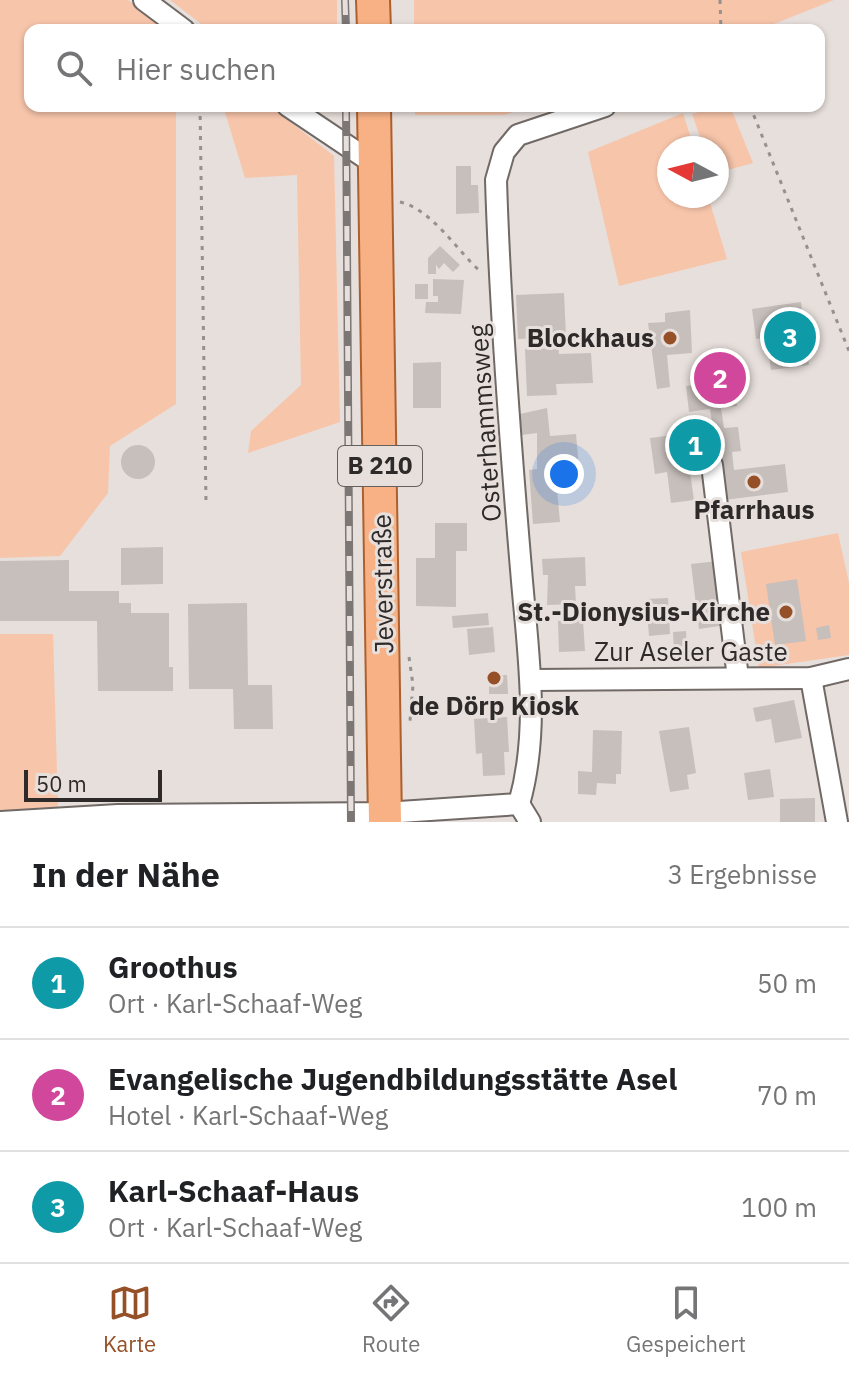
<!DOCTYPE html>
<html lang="de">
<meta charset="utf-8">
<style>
:root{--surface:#fff;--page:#f2f2f2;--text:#202124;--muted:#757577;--line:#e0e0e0;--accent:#965027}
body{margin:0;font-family:"IBM Plex Sans",sans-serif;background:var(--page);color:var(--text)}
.compass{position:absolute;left:657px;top:136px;width:72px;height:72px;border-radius:50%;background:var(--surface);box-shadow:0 2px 6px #0004;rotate:277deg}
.scale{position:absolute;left:24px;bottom:20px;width:138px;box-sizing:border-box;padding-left:8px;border:4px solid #2d2a29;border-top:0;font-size:22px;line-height:28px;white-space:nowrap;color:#2d2a29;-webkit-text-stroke:6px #e7dfdb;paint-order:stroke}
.you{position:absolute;left:564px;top:474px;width:28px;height:28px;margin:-20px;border:6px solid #fff;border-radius:50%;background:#1a73e8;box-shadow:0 0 0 12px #1a73e833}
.badge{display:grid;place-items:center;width:52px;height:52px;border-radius:50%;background:var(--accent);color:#fff;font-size:26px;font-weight:700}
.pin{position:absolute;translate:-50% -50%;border:4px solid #fff;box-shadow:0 2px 8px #0006}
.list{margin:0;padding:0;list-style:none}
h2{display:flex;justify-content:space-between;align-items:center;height:104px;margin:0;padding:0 32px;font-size:34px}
h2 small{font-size:26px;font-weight:400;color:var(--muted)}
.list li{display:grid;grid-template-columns:52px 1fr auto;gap:24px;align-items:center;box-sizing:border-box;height:112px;padding:0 32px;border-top:2px solid var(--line)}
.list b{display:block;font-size:30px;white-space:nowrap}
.list p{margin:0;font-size:26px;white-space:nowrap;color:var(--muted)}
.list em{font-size:26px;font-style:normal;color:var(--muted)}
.icon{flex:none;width:44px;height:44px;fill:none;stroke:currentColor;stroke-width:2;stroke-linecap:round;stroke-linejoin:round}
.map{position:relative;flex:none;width:849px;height:822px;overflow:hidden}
.search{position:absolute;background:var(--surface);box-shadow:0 2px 6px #0004;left:24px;right:24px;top:24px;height:88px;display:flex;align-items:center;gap:20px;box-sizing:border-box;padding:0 28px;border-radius:16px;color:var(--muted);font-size:30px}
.sheet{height:440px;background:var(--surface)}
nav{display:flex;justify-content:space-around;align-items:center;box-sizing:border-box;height:112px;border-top:2px solid var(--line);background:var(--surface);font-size:22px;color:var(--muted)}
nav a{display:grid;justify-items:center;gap:4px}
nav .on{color:var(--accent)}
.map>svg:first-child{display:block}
.green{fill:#f7c5aa}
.building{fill:#c7bfbb}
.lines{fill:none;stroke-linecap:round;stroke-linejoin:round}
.minor-casing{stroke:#706965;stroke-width:24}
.primary-casing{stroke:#ad602f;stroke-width:36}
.path{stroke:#96908e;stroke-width:3;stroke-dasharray:4 6;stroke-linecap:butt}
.minor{stroke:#fff;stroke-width:20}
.primary{stroke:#f7b184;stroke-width:32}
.rail-casing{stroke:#7c7775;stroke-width:8}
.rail{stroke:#e7dfdb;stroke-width:5;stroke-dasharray:15;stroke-linecap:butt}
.poi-dot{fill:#965027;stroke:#e7dfdb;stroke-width:3}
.labels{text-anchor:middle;stroke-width:6;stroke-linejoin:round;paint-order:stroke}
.shield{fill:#e7dfdb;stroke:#65605e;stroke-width:2}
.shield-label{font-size:24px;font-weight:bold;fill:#2d2a29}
.poi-label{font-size:26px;font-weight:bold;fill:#2d2a29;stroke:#e7dfdb;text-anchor:end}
.street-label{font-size:26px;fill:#2d2a29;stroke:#e7dfdb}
</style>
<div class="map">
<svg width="849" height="822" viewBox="0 0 849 822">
<rect width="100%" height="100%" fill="#e7dfdb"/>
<!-- green -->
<g class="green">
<polygon points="0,0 128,0 166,30 30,30 30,106 176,106 176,404 110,446 108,493 60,556 0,558"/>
<polygon points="170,0 337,0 337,30 209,30"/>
<polygon points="414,0 834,0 759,30 414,30"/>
<polygon points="234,106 270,106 334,156 340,422 248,453 251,431 301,385 297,175 245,178 224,109"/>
<polygon points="415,106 534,106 504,115 415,115"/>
<polygon points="718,106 730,106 753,163 717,173 717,148 704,148 692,114"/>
<polygon points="683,113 694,148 669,148 669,196 708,196 727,259 619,286 588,152"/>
<polygon points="838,533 849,583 849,655 759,668 741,552"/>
<polygon points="0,634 53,634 58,807 0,813"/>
</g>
<!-- building -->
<g class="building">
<polygon points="456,166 471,166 471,185 478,185 479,213 456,214"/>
<polygon points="440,246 460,265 453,272 444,263 439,269 436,265 436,274 428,274 428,258"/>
<polygon points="433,279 464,280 461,314 425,313 426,302 438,302 438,296 433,296"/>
<rect x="415" y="284" width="13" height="15"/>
<polygon points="564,293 566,337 558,337 559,354 591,353 593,383 556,384 557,395 527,396 525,349 551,348 550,338 518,339 516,295"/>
<polygon points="801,302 809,365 771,370 767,343 776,342 775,336 756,339 752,309"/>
<polygon points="690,310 692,353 667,355 670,387 657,389 648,323 665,322 665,313"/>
<polygon points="441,362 441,408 413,408 413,363"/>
<polygon points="733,380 737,406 721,408 724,428 738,427 741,451 732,452 734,470 785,464 788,492 724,500 718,454 688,458 694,500 671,503 667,472 655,474 650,438 713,430 710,409 689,412 686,386"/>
<polygon points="547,408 550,436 576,434 579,468 560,470 562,489 557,489 560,522 533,524 529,470 537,469 537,433 522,435 520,414"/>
<circle cx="138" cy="462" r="17"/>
<polygon points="435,523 467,523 467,551 456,551 456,607 416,606 416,558 435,558"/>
<polygon points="163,547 163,584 121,585 121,548"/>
<polygon points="585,557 586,586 575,586 576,604 547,605 548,575 543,575 542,559"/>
<polygon points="69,560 69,591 119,591 119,603 131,603 131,613 169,613 169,667 173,667 173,691 98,691 97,621 0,621 0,561"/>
<polygon points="718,561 726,625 699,629 691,564"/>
<polygon points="797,579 806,641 775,645 766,584"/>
<polygon points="668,598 670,634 649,636 646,599"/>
<polygon points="247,603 248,685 272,685 273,729 234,729 233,689 189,689 188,604"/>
<polygon points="488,613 489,625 453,628 452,616"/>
<polygon points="583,620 585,651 559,652 558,621"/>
<polygon points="829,625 831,638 818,640 816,628"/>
<polygon points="493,627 495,652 469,655 467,629"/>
<polygon points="686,631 687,650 674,651 673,632"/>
<polygon points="489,675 507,675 508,694 489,694"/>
<polygon points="794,700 802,738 775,743 771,719 756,722 753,708"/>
<polygon points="507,717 509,752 504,752 505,775 483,776 482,753 476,754 474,719"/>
<polygon points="689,727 696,773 687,775 689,789 670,792 659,731"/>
<polygon points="593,730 622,731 621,774 616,774 616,784 597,783 596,795 578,794 578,771 592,772"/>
<polygon points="770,769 774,797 748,800 744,773"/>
<polygon points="815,798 815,822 780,822 780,799"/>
</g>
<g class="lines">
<defs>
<g id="minor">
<polyline points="144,0 184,30"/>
<polyline points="288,106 364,157 374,157"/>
<polyline points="712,465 738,678"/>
<polyline points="811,678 837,822"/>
<polyline points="532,680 811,678 849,669"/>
<path d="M519,804C541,727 527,647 521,569C510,440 500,309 496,180L504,152L518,135L605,106"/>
<polyline points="519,804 530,822"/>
<polyline points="1,822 118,815 385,813 519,804"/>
</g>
<g id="primary">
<polyline points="373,0 374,30"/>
<polyline points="374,106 385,822"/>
</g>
</defs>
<!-- minor casing -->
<use href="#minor" class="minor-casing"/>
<!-- primary casing -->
<use href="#primary" class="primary-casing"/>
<!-- path -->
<g class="path">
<polyline points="720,0 721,30"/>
<polyline points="200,106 206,502"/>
<polyline points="750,106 849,351"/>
<path d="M400,202C433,210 456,250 481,272"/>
<polyline points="409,657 413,685 410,721"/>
</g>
<!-- minor -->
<use href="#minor" class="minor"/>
<!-- primary -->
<use href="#primary" class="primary"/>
<defs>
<g id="rail">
<polyline points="345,0 346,30"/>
<polyline points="346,106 351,822"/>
</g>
</defs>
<!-- rail casing -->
<use href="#rail" class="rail-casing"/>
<!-- rail -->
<use href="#rail" class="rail"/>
</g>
<!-- markers -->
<g class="poi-dot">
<circle cx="670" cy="338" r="8"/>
<circle cx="754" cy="482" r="8"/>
<circle cx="786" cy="612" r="8"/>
<circle cx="494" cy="678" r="8"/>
</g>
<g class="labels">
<!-- shield labels -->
<rect class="shield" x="338" y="446" width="84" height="40" rx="6"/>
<g class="shield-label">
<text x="380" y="474">B 210</text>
</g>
<!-- poi labels -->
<g class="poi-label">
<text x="654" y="347">Blockhaus</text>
<text x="754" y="519" text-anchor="middle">Pfarrhaus</text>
<text x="770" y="621">St.-Dionysius-Kirche</text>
<text x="494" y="715" text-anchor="middle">de Dörp Kiosk</text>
</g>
<!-- street labels -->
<g class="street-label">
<text transform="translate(485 423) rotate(-94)" y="9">Osterhammsweg</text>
<text transform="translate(383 584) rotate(-91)" y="9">Jeverstraße</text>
<text x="691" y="661">Zur Aseler Gaste</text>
</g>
</g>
</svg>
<svg class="compass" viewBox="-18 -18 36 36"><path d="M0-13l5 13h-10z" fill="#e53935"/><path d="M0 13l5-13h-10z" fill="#757577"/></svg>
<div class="scale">50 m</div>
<div class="you"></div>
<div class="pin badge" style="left:695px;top:445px;background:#0f9aa8">1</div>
<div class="pin badge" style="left:720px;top:378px;background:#d1479c">2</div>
<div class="pin badge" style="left:790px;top:337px;background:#0f9aa8">3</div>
<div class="search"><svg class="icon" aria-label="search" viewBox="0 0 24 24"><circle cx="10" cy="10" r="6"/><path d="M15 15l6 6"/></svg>Hier suchen</div>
</div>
<section class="sheet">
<h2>In der Nähe<small>3 Ergebnisse</small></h2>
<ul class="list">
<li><span class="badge" style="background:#0f9aa8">1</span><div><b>Groothus</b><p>Ort · Karl-Schaaf-Weg</p></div><em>50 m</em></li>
<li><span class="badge" style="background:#d1479c">2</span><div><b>Evangelische Jugendbildungsstätte Asel</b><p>Hotel · Karl-Schaaf-Weg</p></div><em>70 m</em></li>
<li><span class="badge" style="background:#0f9aa8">3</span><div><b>Karl-Schaaf-Haus</b><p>Ort · Karl-Schaaf-Weg</p></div><em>100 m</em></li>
</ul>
</section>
<nav>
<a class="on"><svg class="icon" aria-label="map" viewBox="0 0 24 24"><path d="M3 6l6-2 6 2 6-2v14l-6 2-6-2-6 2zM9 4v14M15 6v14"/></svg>Karte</a>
<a><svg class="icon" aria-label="directions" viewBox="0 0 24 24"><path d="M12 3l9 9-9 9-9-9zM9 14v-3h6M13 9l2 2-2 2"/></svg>Route</a>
<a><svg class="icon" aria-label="saved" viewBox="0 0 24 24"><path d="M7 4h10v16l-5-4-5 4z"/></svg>Gespeichert</a>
</nav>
